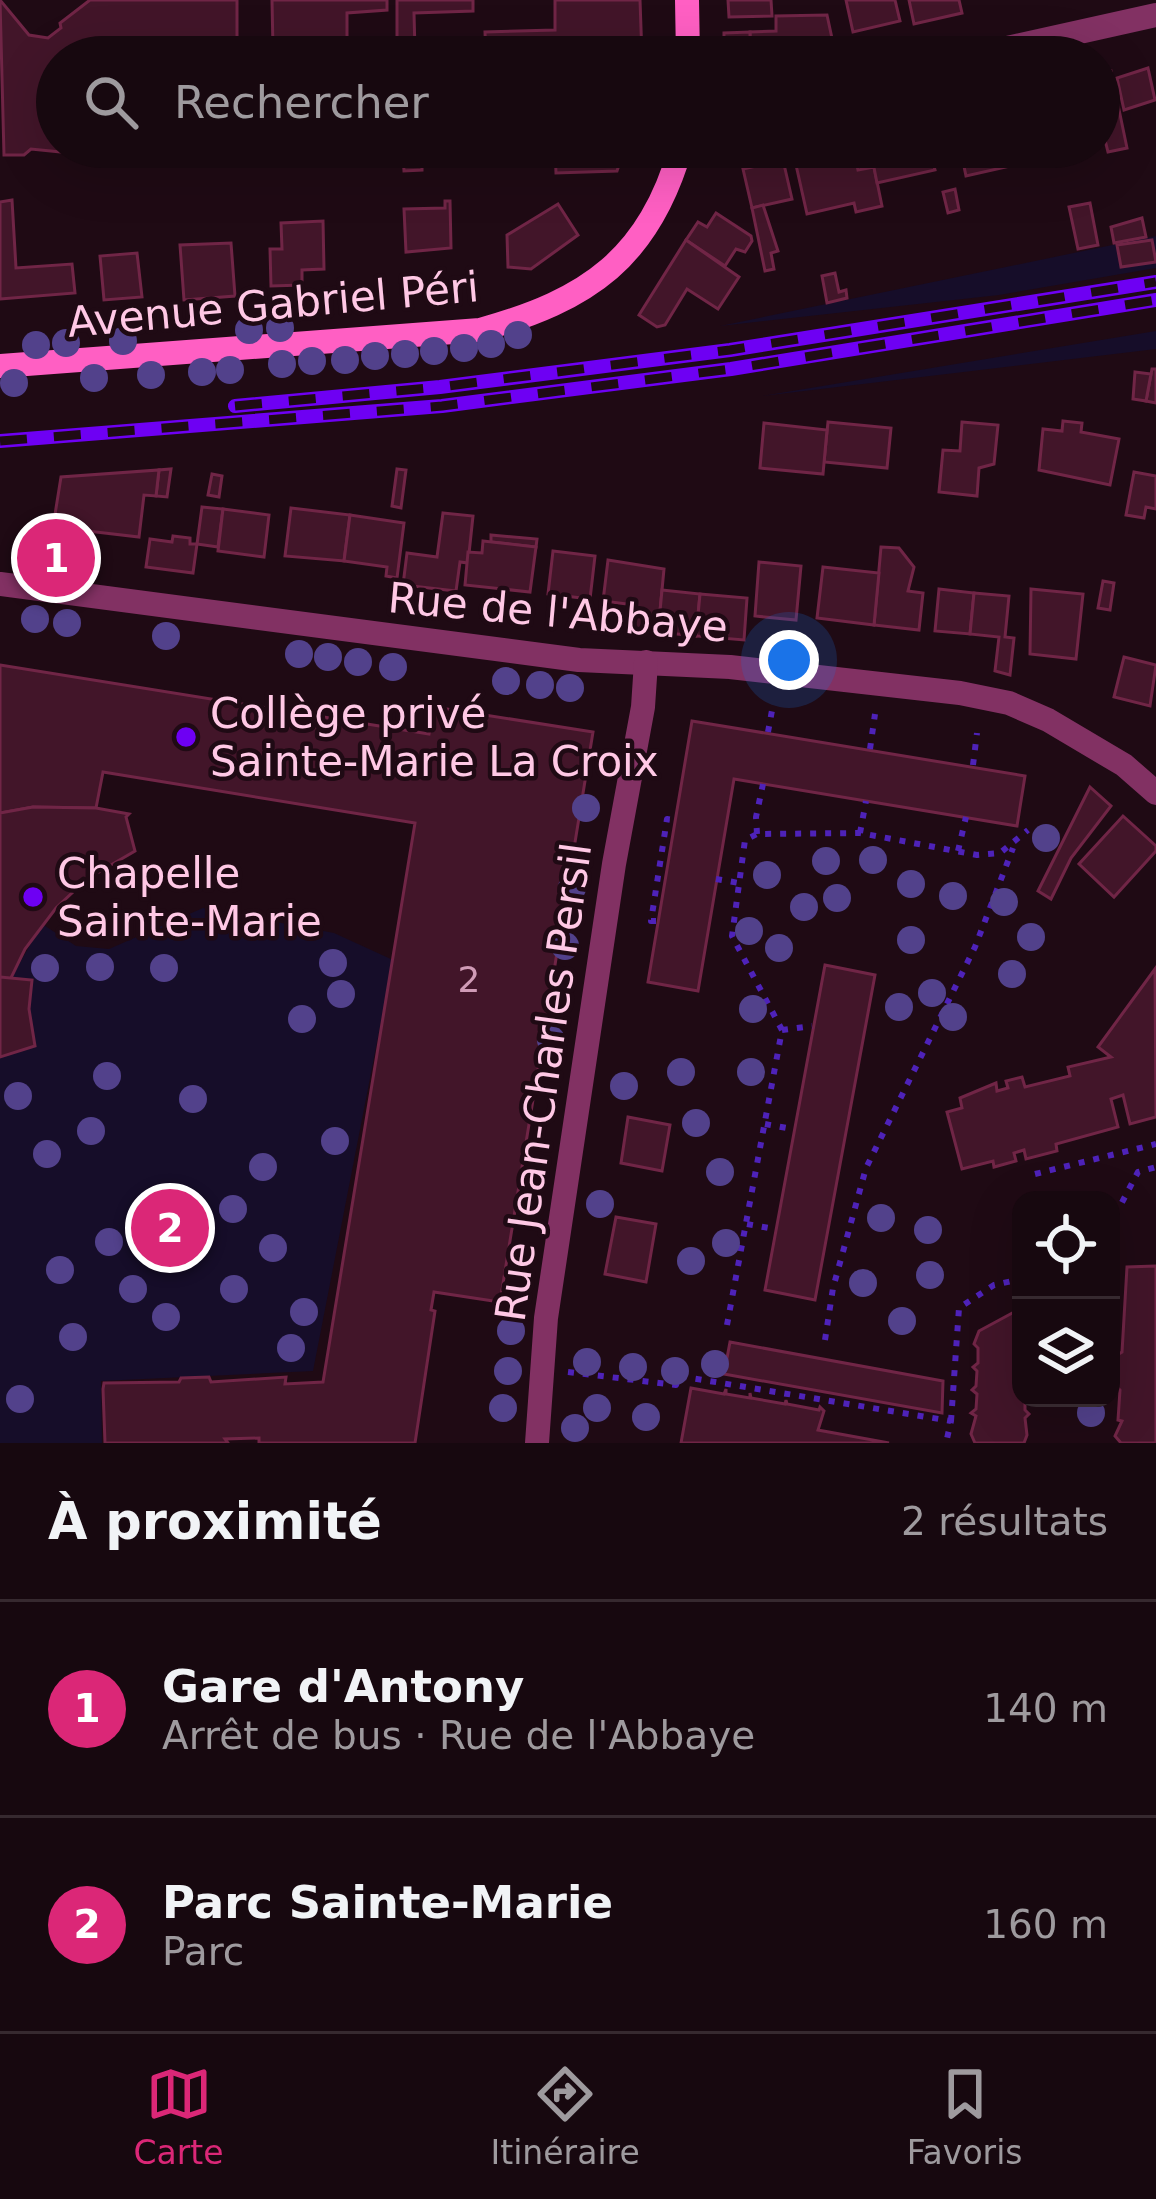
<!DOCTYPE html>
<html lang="fr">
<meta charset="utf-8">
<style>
:root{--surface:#17080f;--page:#201118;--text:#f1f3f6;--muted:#9e9a9e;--line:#36292f;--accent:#db2777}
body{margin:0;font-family:"DejaVu Sans",sans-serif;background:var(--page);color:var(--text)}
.controls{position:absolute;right:36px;bottom:36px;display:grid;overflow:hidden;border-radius:24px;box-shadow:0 12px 48px #0002}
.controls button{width:108px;height:108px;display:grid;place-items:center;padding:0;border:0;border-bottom:3px solid var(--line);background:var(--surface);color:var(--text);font:60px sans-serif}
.you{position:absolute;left:789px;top:660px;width:42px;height:42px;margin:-30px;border:9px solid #fff;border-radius:50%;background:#1a73e8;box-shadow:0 0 0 18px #1a73e833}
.badge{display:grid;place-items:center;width:78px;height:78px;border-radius:50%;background:var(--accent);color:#fff;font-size:39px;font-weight:700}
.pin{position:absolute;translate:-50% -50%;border:6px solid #fff;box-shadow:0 3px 12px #0006}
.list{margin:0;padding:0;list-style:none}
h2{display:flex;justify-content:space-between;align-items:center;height:156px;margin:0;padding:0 48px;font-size:51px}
h2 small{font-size:39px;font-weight:400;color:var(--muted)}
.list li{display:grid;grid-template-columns:78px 1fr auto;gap:36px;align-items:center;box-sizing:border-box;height:216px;padding:0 48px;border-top:3px solid var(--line)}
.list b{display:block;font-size:45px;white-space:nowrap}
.list p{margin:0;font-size:39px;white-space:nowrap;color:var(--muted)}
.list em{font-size:39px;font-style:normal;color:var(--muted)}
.icon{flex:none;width:66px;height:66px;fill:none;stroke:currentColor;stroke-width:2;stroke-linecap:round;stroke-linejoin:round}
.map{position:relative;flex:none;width:1156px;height:1443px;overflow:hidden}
.search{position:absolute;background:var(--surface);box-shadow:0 12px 48px #0002;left:36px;right:36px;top:36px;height:132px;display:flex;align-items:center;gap:30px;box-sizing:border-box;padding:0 42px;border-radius:66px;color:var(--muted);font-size:45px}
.sheet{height:588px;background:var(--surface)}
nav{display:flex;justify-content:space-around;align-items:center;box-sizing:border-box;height:168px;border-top:3px solid var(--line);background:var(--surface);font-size:33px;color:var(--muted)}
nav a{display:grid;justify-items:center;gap:6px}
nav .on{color:var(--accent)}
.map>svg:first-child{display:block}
.green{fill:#160d29}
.building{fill:#421529;stroke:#702546;stroke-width:3}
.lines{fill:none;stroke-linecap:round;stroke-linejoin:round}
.path{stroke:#4e22b9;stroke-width:6;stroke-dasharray:6 9;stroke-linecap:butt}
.street{stroke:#823163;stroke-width:24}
.secondary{stroke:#ff5fc3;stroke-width:24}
.rail-casing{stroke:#6e00f3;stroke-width:14}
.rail{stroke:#1f0a14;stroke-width:9;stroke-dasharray:27;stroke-linecap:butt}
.tree{fill:#52418b}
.poi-dot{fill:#6e00f3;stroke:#1f0a14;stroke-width:4.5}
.labels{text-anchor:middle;stroke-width:9;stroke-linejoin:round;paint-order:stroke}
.number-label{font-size:36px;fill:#d09bb6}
.street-label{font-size:42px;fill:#ffc8e5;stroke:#1f0a14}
.poi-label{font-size:42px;fill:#ffc8e5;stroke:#1f0a14;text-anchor:start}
</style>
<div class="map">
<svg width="1156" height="1443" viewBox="0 0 1156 1443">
<rect width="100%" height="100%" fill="#1f0a14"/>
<!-- green -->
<g class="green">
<polygon points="1156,236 1156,268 999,295 720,326"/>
<polygon points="1156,331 1156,349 762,396"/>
<polygon points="203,908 334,933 393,960 313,1371 101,1381 102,1443 0,1443 0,1057 34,1046 29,1009 32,981 10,980 42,924 76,946 109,949"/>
</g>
<!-- building -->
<g class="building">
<polygon points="0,0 29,35 48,38 61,28 60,23 90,0 237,0 237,57 57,57 57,147 81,147 81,154 31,149 24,155 4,155"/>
<polygon points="272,0 387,0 387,10 347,13 347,49 273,49"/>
<polygon points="397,0 473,0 473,11 414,13 415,51 397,52"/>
<polygon points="555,0 640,0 642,57 486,57 485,32 555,30"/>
<polygon points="728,0 771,0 772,16 729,17"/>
<polygon points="846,0 895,0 900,21 853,32"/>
<polygon points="909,0 959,0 962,13 914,24"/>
<polygon points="827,15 836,57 766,57 763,45 750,45 750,32 776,31 776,16"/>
<polygon points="750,32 750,45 763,45 766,57 710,57 710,45 724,45 724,33"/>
<polygon points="1148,68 1155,100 1124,110 1117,78"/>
<polygon points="1111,71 1127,148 1108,152 1104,136 1099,137 1099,73"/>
<polygon points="555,147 625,147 617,171 556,173"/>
<polygon points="792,147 853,147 858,170 874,167 882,206 856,212 854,203 807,214"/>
<polygon points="870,147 929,147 935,170 877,183"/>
<polygon points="960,147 1016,147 1019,164 966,176"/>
<polygon points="422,153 422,170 404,171 403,154"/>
<polygon points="783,160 792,199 752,208 743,169"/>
<polygon points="955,189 959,210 948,213 943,192"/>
<polygon points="12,200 16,268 72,264 75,293 0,299 0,202"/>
<polygon points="445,201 450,201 451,248 406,252 404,209 445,208"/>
<polygon points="1090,203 1098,245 1078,249 1069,207"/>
<polygon points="558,204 578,235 531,269 508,267 507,235"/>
<polygon points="763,205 778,251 771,253 774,269 765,271 752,208"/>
<polygon points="716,213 751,236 752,241 745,252 736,249 725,266 686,240 698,222 707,227"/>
<polygon points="1142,218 1146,237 1114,243 1111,227"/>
<polygon points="323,221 324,269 302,270 302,285 271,286 270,249 282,249 281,223"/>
<polygon points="686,240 739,277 718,309 687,289 665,325 657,327 639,315"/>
<polygon points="1152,240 1156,262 1121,267 1117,245"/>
<polygon points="231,243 235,296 184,300 180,245"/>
<polygon points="137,253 142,297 104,300 100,256"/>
<polygon points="835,273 839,292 846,290 847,298 827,303 822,276"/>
<polygon points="1152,369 1156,369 1156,403 1146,401"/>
<polygon points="1135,372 1151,374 1146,401 1133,399"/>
<polygon points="1063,421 1082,423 1081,432 1119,439 1110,485 1039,470 1043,429 1062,431"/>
<polygon points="828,422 891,428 887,468 824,462"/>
<polygon points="962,422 998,425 994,464 979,468 977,496 939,492 943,450 960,451"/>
<polygon points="764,423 827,430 823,474 760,468"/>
<polygon points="171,469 167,497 156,496 159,470"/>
<polygon points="397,469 406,470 401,508 392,506"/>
<polygon points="159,470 156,496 144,495 139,537 53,527 61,477"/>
<polygon points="1134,472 1156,476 1156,509 1146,507 1144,518 1126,515"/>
<polygon points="212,474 222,476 219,497 208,495"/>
<polygon points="202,507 223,509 218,547 197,544"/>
<polygon points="291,508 350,515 344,561 285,556"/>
<polygon points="223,509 269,515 264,557 218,551"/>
<polygon points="443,513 473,516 468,563 460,562 456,591 403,585 407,553 437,557"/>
<polygon points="350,515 404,523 397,578 386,576 387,567 344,561"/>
<polygon points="491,535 537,539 536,547 491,542"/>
<polygon points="173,536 190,538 190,544 197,544 193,573 146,567 150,539 172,542"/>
<polygon points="483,541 536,547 530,592 465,585 468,552 482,553"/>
<polygon points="881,547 899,548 914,567 908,591 923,593 919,630 874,625"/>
<polygon points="553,551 595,556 590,599 548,594"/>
<polygon points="608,560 664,569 658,632 632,629 635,605 603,601"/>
<polygon points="759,562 801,566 796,620 755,616"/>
<polygon points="823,567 879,573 874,625 817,618"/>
<polygon points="1103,581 1114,583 1110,610 1098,608"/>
<polygon points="939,589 974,593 970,634 935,631"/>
<polygon points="1031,589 1083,594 1076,659 1030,654"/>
<polygon points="662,590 700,594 696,636 658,632"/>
<polygon points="974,593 1009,596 1005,637 1014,638 1010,675 995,671 999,637 970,634"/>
<polygon points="700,594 747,598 744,640 696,636"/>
<polygon points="1124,657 1156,665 1150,706 1114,697"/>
<polygon points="0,665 429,734 434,707 593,732 500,1302 434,1292 431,1310 435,1311 415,1443 259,1443 259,1438 225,1439 228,1443 105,1443 103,1389 104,1383 179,1382 181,1378 209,1377 211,1382 286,1377 285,1384 323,1382 415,823 103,772 96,808 33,807 0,813"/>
<polygon points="692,721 1025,776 1017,826 734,779 698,991 648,982"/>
<polygon points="1090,787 1111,806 1071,858 1051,899 1038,891"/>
<polygon points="33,807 96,808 129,814 126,817 135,851 87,879 56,908 25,949 10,980 0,977 0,813"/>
<polygon points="1123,816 1156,846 1156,851 1114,897 1079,864"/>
<polygon points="825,965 875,975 815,1300 765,1290"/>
<polygon points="1155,969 1156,1117 1130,1124 1123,1095 1111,1099 1118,1127 1056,1144 1057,1151 1026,1159 1024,1150 1014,1153 1016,1161 994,1167 993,1161 962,1169 947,1112 962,1108 960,1098 996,1083 997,1091 1008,1088 1006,1081 1022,1077 1025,1087 1070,1076 1068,1067 1111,1057 1098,1047"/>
<polygon points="0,977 32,980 29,1009 35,1046 0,1057"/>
<polygon points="628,1117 670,1125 662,1171 621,1163"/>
<polygon points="616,1217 656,1224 646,1282 605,1274"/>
<polygon points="1156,1266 1156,1443 1121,1443 1115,1436 1122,1421 1118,1420 1120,1390 1115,1385 1117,1355 1122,1352 1127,1267"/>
<polygon points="1016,1311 1021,1321 1021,1398 1025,1398 1025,1410 1029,1414 1025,1418 1027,1435 1024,1443 975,1443 971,1434 976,1416 971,1413 976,1409 977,1394 972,1390 976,1386 977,1371 973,1367 978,1363 978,1348 974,1344 979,1331"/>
<polygon points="730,1342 943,1381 942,1413 724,1374"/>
<polygon points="691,1388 724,1394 726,1389 726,1394 750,1398 750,1393 751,1398 785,1404 786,1400 787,1404 819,1410 820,1407 824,1411 818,1430 889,1443 681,1443"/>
</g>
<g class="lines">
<!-- path -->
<g class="path">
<polyline points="768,732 773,705"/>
<polyline points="870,749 875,714"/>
<polyline points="973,765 977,733"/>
<polyline points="860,833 866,801"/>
<polyline points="757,834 756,817 763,784"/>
<polyline points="958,851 966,817"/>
<polyline points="716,879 739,883"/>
<polyline points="656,921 651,921 667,819 673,820"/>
<polyline points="782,1030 812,1026"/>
<polyline points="765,1124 792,1129"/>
<polyline points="1035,1174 1156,1144"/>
<polyline points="1111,1211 1119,1208 1138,1172 1156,1167"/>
<polyline points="747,1224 774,1229"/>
<polyline points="727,1325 782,1030 732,936 745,840 757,834 860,833 977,855 1000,853 1028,830"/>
<polyline points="825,1340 833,1288 866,1168 975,947 1013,848"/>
<polyline points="568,1372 676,1385 679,1376 951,1421 946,1443"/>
<polyline points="951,1421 959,1308 994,1285 1021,1279"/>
</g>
<!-- street -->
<g class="street">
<polyline points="967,57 1156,15"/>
<polyline points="0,584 579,660 730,667 960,693 1009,703 1048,720 1124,765 1156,793"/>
<polyline points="537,1443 546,1318 614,864 643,707 646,662"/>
</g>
<!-- secondary -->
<g class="secondary">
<polyline points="687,0 688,57"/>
<path d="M0,366L480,330C589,300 649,258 681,147"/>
</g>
<defs>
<g id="rail">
<polyline points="235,406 440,387 730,350 1156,282"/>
<polyline points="0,441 442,406 731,369 1156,300"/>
</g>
</defs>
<!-- rail casing -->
<use href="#rail" class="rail-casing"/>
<!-- rail -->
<use href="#rail" class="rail"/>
</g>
<!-- trees -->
<g class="tree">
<circle cx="280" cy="328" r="14"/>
<circle cx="249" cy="330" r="14"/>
<circle cx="518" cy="335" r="14"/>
<circle cx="123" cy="341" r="14"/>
<circle cx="66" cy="343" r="14"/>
<circle cx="491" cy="344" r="14"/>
<circle cx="36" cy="345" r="14"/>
<circle cx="464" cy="348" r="14"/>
<circle cx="434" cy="351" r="14"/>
<circle cx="405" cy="354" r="14"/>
<circle cx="375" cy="356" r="14"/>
<circle cx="345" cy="360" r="14"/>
<circle cx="312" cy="361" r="14"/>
<circle cx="282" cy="364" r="14"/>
<circle cx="230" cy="370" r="14"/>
<circle cx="202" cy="372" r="14"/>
<circle cx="151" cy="375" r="14"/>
<circle cx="94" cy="378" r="14"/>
<circle cx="14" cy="383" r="14"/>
<circle cx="35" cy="619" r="14"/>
<circle cx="67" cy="623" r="14"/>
<circle cx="166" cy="636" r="14"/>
<circle cx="299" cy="654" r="14"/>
<circle cx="328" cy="657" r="14"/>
<circle cx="358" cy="662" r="14"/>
<circle cx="393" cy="667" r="14"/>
<circle cx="506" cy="681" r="14"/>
<circle cx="540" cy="685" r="14"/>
<circle cx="570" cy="688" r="14"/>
<circle cx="586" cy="808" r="14"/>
<circle cx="1046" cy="838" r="14"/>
<circle cx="873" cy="860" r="14"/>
<circle cx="826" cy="861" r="14"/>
<circle cx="767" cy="875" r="14"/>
<circle cx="911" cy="884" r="14"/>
<circle cx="572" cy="888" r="14"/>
<circle cx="953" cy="896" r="14"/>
<circle cx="837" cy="898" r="14"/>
<circle cx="1004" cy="902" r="14"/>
<circle cx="804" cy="907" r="14"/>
<circle cx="749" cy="931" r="14"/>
<circle cx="1031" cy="937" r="14"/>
<circle cx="911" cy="940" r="14"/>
<circle cx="565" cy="946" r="14"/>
<circle cx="779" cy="948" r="14"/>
<circle cx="333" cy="963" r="14"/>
<circle cx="100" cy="967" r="14"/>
<circle cx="45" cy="968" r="14"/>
<circle cx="164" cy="968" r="14"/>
<circle cx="1012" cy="974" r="14"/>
<circle cx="932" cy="993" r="14"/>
<circle cx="341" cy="994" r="14"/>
<circle cx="899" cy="1007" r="14"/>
<circle cx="753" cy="1009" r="14"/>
<circle cx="953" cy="1017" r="14"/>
<circle cx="302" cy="1019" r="14"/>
<circle cx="551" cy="1040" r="14"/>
<circle cx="681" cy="1072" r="14"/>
<circle cx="751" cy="1072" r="14"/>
<circle cx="107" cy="1076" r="14"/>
<circle cx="624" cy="1086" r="14"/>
<circle cx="18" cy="1096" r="14"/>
<circle cx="193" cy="1099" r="14"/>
<circle cx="696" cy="1123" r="14"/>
<circle cx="91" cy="1131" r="14"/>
<circle cx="335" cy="1141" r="14"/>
<circle cx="47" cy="1154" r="14"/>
<circle cx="263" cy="1167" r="14"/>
<circle cx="720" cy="1172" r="14"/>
<circle cx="600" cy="1204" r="14"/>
<circle cx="233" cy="1209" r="14"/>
<circle cx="881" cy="1218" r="14"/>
<circle cx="928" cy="1230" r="14"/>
<circle cx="109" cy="1242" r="14"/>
<circle cx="726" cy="1243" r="14"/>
<circle cx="273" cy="1248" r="14"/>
<circle cx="691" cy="1261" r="14"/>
<circle cx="60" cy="1270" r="14"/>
<circle cx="930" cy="1275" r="14"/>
<circle cx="863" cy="1283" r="14"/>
<circle cx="133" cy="1289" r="14"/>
<circle cx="234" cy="1289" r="14"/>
<circle cx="304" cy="1312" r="14"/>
<circle cx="166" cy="1317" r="14"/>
<circle cx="902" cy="1321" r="14"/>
<circle cx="511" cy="1331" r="14"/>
<circle cx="73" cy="1337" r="14"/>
<circle cx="291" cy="1348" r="14"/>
<circle cx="587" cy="1362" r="14"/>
<circle cx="715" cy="1364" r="14"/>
<circle cx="633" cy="1367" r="14"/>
<circle cx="508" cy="1371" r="14"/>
<circle cx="675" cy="1371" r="14"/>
<circle cx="20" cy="1399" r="14"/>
<circle cx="503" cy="1408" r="14"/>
<circle cx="597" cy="1408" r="14"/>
<circle cx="1091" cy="1413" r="14"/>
<circle cx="646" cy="1417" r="14"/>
<circle cx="575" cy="1428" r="14"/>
</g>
<!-- markers -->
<g class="poi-dot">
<circle cx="186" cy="737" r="12"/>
<circle cx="33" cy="897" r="12"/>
</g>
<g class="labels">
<!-- number labels -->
<g class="number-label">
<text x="469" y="992">2</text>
</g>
<!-- street labels -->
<g class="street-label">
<text transform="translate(273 304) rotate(-5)" y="15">Avenue Gabriel Péri</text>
<text transform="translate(558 612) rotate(5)" y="15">Rue de l'Abbaye</text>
<text transform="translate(543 1082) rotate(-82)" y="15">Rue Jean-Charles Persil</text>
</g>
<!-- poi labels -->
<g class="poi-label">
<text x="210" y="728">Collège privé<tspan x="210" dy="48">Sainte-Marie La Croix</tspan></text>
<text x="57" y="888">Chapelle<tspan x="57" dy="48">Sainte-Marie</tspan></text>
</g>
</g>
</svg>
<div class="controls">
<button><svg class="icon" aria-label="locate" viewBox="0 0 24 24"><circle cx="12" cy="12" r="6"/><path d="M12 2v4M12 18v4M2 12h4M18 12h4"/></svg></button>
<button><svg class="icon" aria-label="layers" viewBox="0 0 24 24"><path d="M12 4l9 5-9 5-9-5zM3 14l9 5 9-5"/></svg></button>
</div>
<div class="you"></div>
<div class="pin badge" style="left:56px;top:558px">1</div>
<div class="pin badge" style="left:170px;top:1228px">2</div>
<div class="search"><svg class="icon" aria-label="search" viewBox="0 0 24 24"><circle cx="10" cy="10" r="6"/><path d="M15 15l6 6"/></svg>Rechercher</div>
</div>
<section class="sheet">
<h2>À proximité<small>2 résultats</small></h2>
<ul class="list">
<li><span class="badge">1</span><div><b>Gare d'Antony</b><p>Arrêt de bus · Rue de l'Abbaye</p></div><em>140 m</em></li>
<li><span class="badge">2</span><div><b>Parc Sainte-Marie</b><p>Parc</p></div><em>160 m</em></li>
</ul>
</section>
<nav>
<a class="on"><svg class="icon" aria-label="map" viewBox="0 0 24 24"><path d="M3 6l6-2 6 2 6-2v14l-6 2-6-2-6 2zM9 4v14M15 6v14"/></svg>Carte</a>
<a><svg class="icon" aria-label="directions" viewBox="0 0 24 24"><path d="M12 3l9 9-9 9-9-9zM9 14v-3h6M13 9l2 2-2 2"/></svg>Itinéraire</a>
<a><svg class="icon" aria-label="saved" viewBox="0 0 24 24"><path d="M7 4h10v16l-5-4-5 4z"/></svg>Favoris</a>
</nav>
